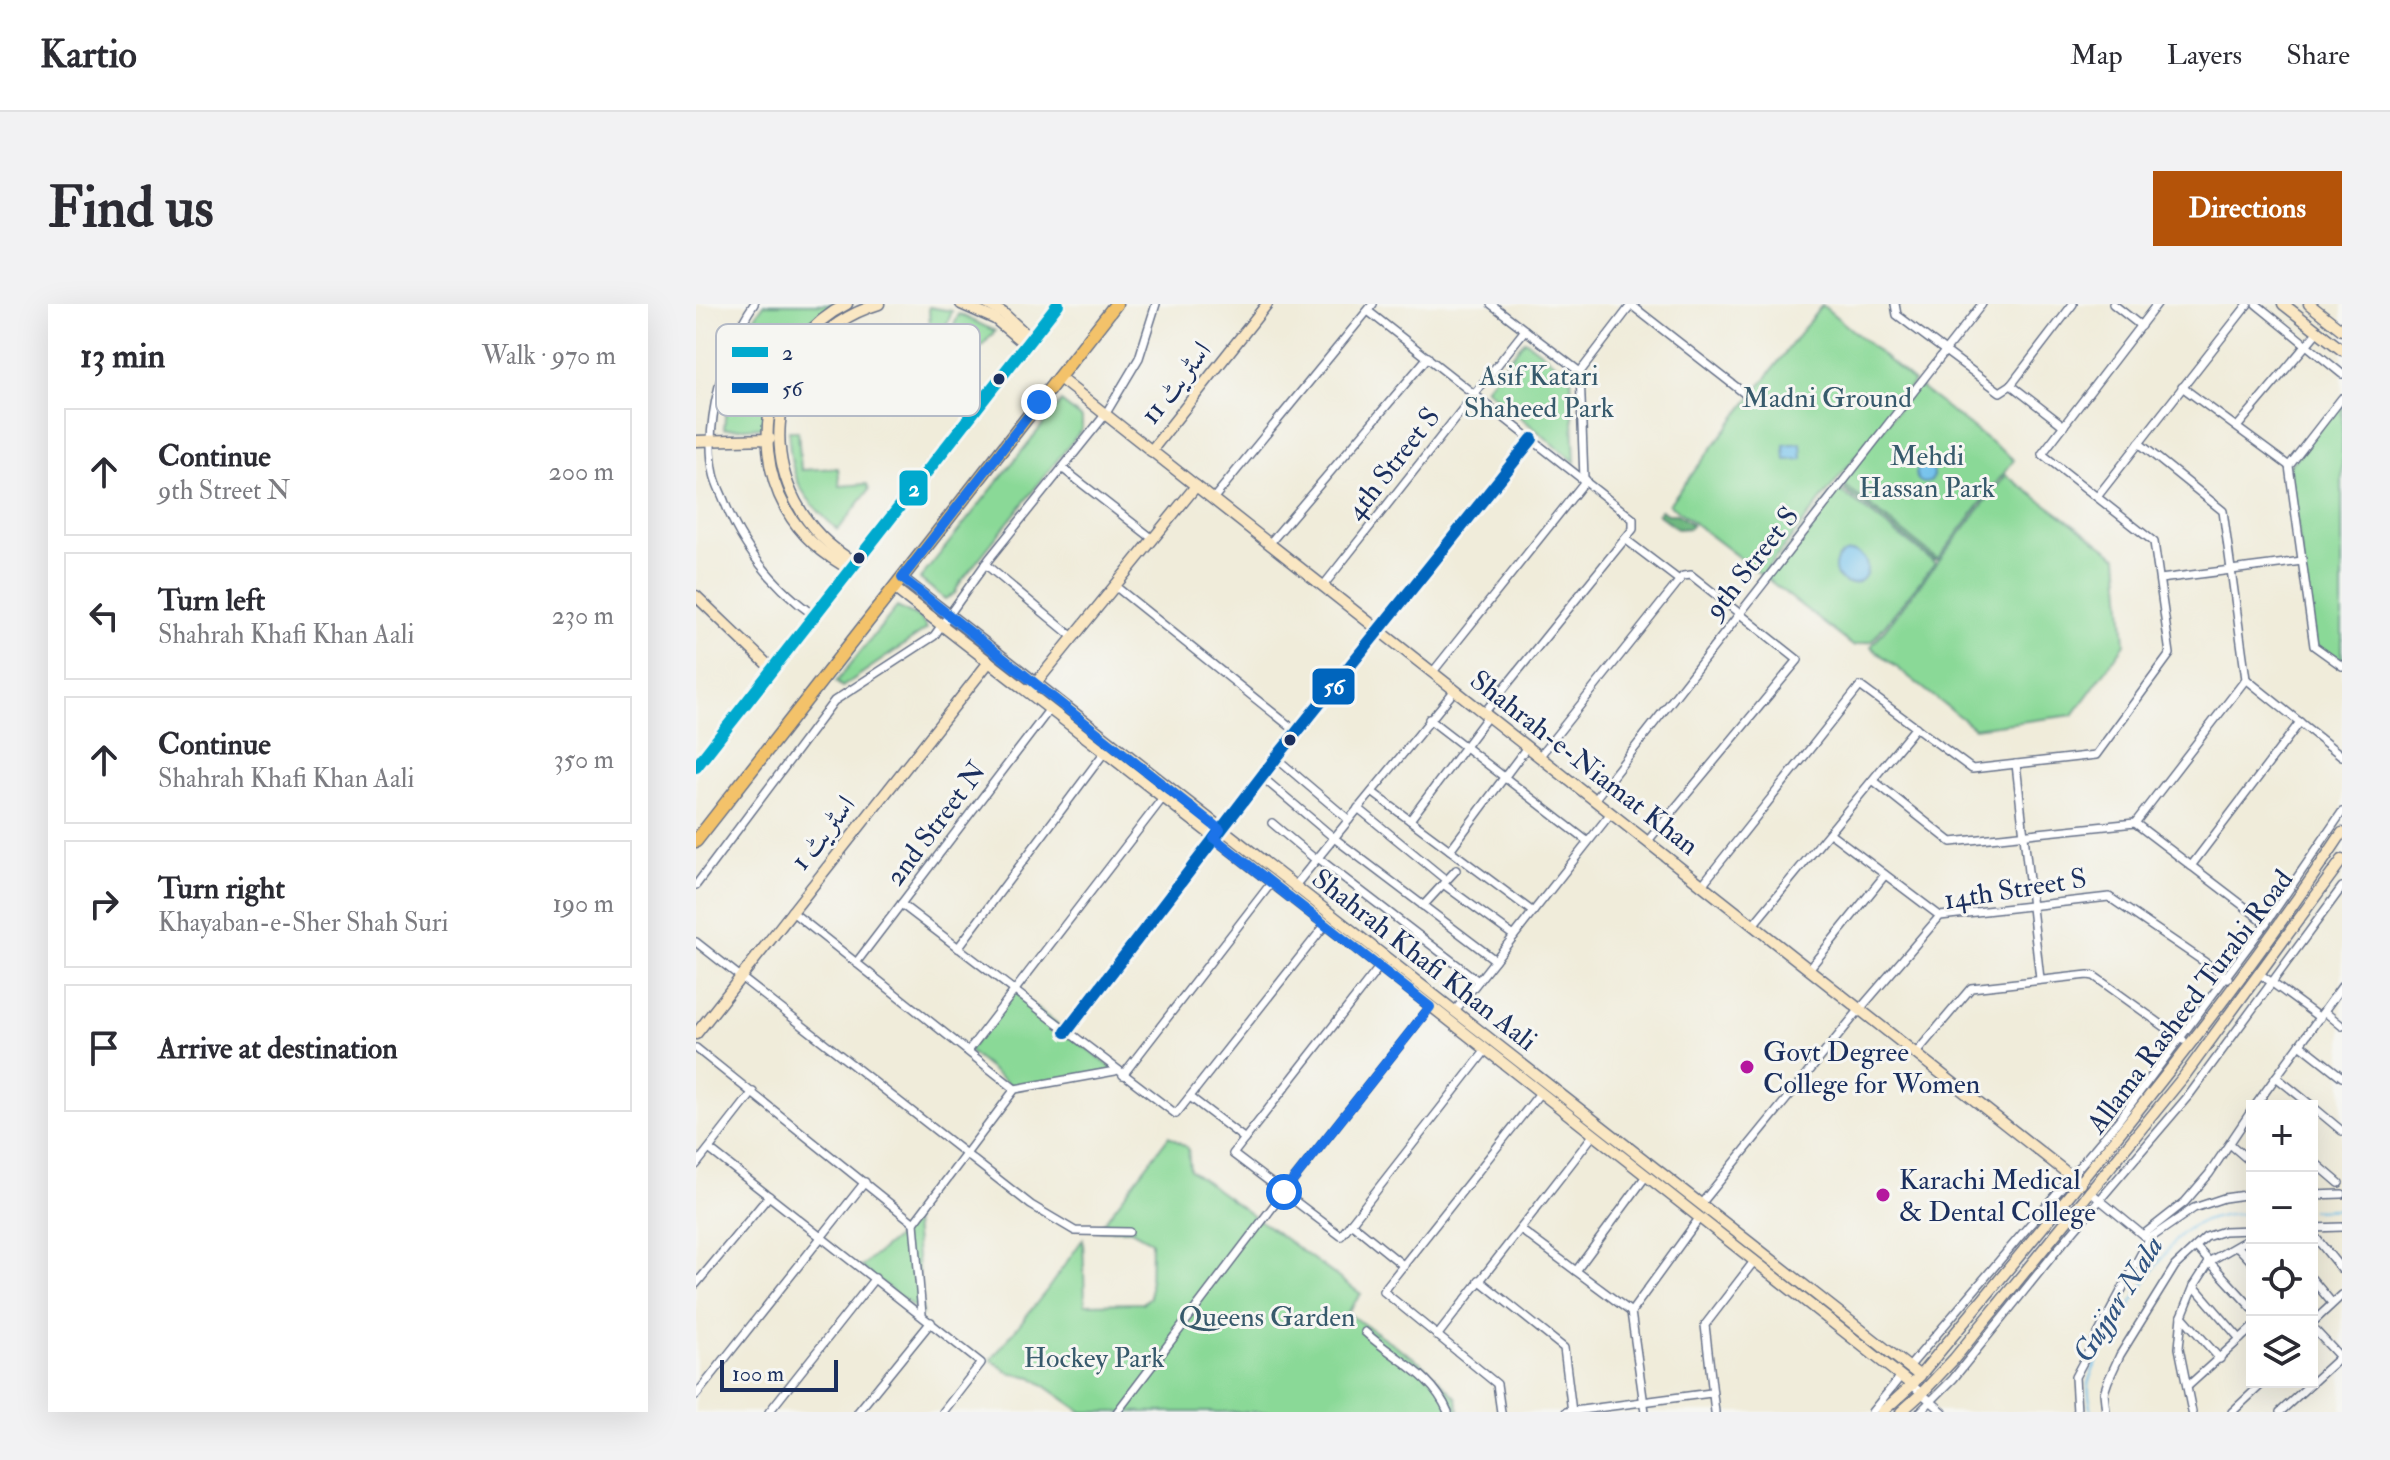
<!DOCTYPE html>
<meta charset="utf-8">
<style>
:root{--surface:#fff;--page:#f2f2f3;--text:#2b2b33;--muted:#7c7c81;--line:#e1e1e2;--accent:#b45309}
body{margin:0;font-family:"IM FELL Double Pica",Amiri,serif;background:var(--page);color:var(--text)}
.controls{position:absolute;right:24px;bottom:24px;display:grid;overflow:hidden;border-radius:0px;box-shadow:0 8px 32px #0002}
.controls button{width:72px;height:72px;display:grid;place-items:center;padding:0;border:0;border-bottom:2px solid var(--line);background:var(--surface);color:var(--text);font:40px sans-serif}
.scale{position:absolute;left:24px;bottom:20px;width:118px;box-sizing:border-box;padding-left:8px;border:4px solid #1b2f5e;border-top:0;font-size:22px;line-height:28px;white-space:nowrap;color:#1b2f5e;-webkit-text-stroke:6px #f6f6f2;paint-order:stroke}
.stop{position:absolute;width:24px;height:24px;margin:-18px;border:6px solid #1a73e8;border-radius:50%;background:#fff}
.stop.end{background:#1a73e8;border-color:#fff;box-shadow:0 2px 8px #0008}
.list{margin:0;padding:0;list-style:none}
h2{display:flex;justify-content:space-between;align-items:center;height:104px;margin:0;padding:0 32px;font-size:34px}
h2 small{font-size:26px;font-weight:400;color:var(--muted)}
.list li{display:grid;grid-template-columns:52px 1fr auto;gap:24px;align-items:center;box-sizing:border-box;height:128px;margin:0 16px 16px;padding:0 16px;border:2px solid var(--line);border-radius:0px}
.list b{display:block;font-size:30px;white-space:nowrap}
.list p{margin:0;font-size:26px;white-space:nowrap;color:var(--muted)}
.list em{font-size:26px;font-style:normal;color:var(--muted)}
.icon{flex:none;width:44px;height:44px;fill:none;stroke:currentColor;stroke-width:2;stroke-linecap:round;stroke-linejoin:round}
.map{position:relative;flex:none;width:1646px;height:1108px;overflow:hidden;border-radius:0px}
header{display:flex;align-items:center;gap:48px;box-sizing:border-box;height:112px;padding:0 40px;background:var(--surface);border-bottom:2px solid var(--line)}
header strong{font-size:38px}
nav{display:flex;gap:44px;margin-inline-start:auto;font-size:28px}
.intro{display:flex;align-items:center;justify-content:space-between;box-sizing:border-box;height:192px;padding:0 48px}
h1{margin:0;font-size:56px}
.button{padding:20px 36px;border-radius:0px;background:var(--accent);color:#fff;font-size:28px;font-weight:700}
main{display:flex;gap:48px;padding:0 48px}
aside{flex:1;background:var(--surface);border-radius:0px;box-shadow:0 8px 32px #0002}
.map>svg:first-child{display:block}
.green{fill:#8ad997;stroke:#52847a;stroke-width:2}
.forest{fill:#6fb980;stroke:#45746f;stroke-width:2}
.water{fill:#71c1ec;stroke:#4678a5;stroke-width:2}
.lines{fill:none;stroke-linecap:round;stroke-linejoin:round}
.stream{stroke:#71c1ec;stroke-width:2}
.street-casing{stroke:#667189;stroke-width:10}
.secondary-casing{stroke:#667189;stroke-width:13}
.primary-casing{stroke:#667189;stroke-width:15}
.street{stroke:#fff;stroke-width:7}
.secondary{stroke:#fae7c3;stroke-width:10}
.primary{stroke:#f3c26a;stroke-width:12}
.bus-1-casing{stroke:#f6f6f2;stroke-width:18}
.bus-2-casing{stroke:#f6f6f2;stroke-width:18}
.bus-1{stroke:#00a9ce;stroke-width:12}
.bus-2{stroke:#0065bd;stroke-width:12}
.route{stroke:#1a73e8;stroke-width:10}
.bus-dot{fill:#1b2f5e;stroke:#f6f6f2;stroke-width:3}
.poi-dot{fill:#b5179e;stroke:#f6f6f2;stroke-width:3}
.labels{text-anchor:middle;stroke-width:6;stroke-linejoin:round;paint-order:stroke}
.park-label{font-size:28px;fill:#375a6c;stroke:#f6f6f2}
.street-label{font-size:28px;fill:#1b2f5e;stroke:#f6f6f2}
.poi-label{font-size:28px;fill:#1b2f5e;stroke:#f6f6f2;text-anchor:start}
.water-label{font-size:30px;font-style:italic;fill:#305482;stroke:#f6f6f2}
.key{fill:#f6f6f2;stroke:#b4bac6;stroke-width:2}
.key-label{font-size:22px;fill:#1b2f5e}
.line-badge{stroke:#f6f6f2;stroke-width:3}
.badge-label{font-size:22px;text-anchor:middle;font-weight:bold;fill:#fff}
</style>
<header>
<strong>Kartio</strong>
<nav><a>Map</a><a>Layers</a><a>Share</a></nav>
</header>
<div class="intro"><h1>Find us</h1><a class="button">Directions</a></div>
<main>
<aside>
<h2>13 min<small>Walk · 970 m</small></h2>
<ul class="list">
<li><svg class="icon" aria-label="ahead" viewBox="0 0 24 24"><path d="M12 20V5M6 11l6-6 6 6"/></svg><div><b>Continue</b><p>9th Street N</p></div><em>200 m</em></li>
<li><svg class="icon" aria-label="left" viewBox="0 0 24 24"><path d="M17 20v-9H6M10 6l-5 5 5 5"/></svg><div><b>Turn left</b><p>Shahrah Khafi Khan Aali</p></div><em>230 m</em></li>
<li><svg class="icon" aria-label="ahead" viewBox="0 0 24 24"><path d="M12 20V5M6 11l6-6 6 6"/></svg><div><b>Continue</b><p>Shahrah Khafi Khan Aali</p></div><em>350 m</em></li>
<li><svg class="icon" aria-label="right" viewBox="0 0 24 24"><path d="M7 20v-9h11M14 6l5 5-5 5"/></svg><div><b>Turn right</b><p>Khayaban-e-Sher Shah Suri</p></div><em>190 m</em></li>
<li><svg class="icon" aria-label="arrive" viewBox="0 0 24 24"><path d="M6 21V4h12l-3 4 3 4H6"/></svg><div><b>Arrive at destination</b></div></li>
</ul>
</aside>
<div class="map">
<svg width="1646" height="1108" viewBox="0 0 1646 1108">
<rect width="100%" height="100%" fill="#f6f6f2"/>
<filter id="ink" filterUnits="userSpaceOnUse"><feTurbulence type="fractalNoise" baseFrequency=".0125" numOctaves="2"/><feDisplacementMap in="SourceGraphic" scale="16" xChannelSelector="R" yChannelSelector="G"/><feConvolveMatrix kernelMatrix="1 2 1 2 8 2 1 2 1" color-interpolation-filters="sRGB"/></filter>
<filter id="wash" filterUnits="userSpaceOnUse"><feTurbulence type="fractalNoise" baseFrequency=".006" numOctaves="4" result="noise"/><feDisplacementMap in="SourceGraphic" scale="32" xChannelSelector="R" yChannelSelector="G"/><feGaussianBlur stdDeviation="1.8" result="paint"/><feColorMatrix in="noise" values="0 0 0 0 0 0 0 0 0 0 0 0 0 0 0 0 0 1.4 0 .05"/><feComposite in="paint" operator="in"/></filter>
<g filter="url(#wash)">
<rect width="100%" height="100%" fill="#f0ecda"/>
<!-- green -->
<g class="green">
<path d="M68,0H137C90,37 73,63 68,123L28,125C32,75 36,41 68,0Z"/>
<polygon points="1126,1 1218,78 1066,271 973,200"/>
<polygon points="233,3 256,7 245,37 234,35"/>
<polygon points="263,10 299,27 279,50 250,39"/>
<polygon points="829,36 875,71 879,158 789,84"/>
<polygon points="1221,81 1318,156 1241,256 1145,178"/>
<polygon points="1646,97 1646,361 1618,342 1593,162"/>
<polygon points="365,98 386,114 386,125 263,280 259,289 249,295 224,275"/>
<path d="M93,127H102L105,166L142,164L144,182L171,180L173,186L142,226C107,195 93,175 93,127Z"/>
<polygon points="1310,171 1422,253 1429,340 1377,411 1278,424 1175,343"/>
<polygon points="1141,184 1239,259 1176,337 1157,342 1069,273"/>
<polygon points="201,303 225,315 231,325 146,383 140,378"/>
<polygon points="318,687 420,767 319,785 272,747"/>
<polygon points="473,832 492,844 494,866 665,990 651,1009 727,1060 761,1094 763,1108 386,1108 336,1073 314,1069 295,1056 351,986 387,935 389,1000 447,999 454,993 455,937 435,926 402,926"/>
<polygon points="218,919 226,1010 165,963"/>
</g>
<!-- forest -->
<g class="forest">
<polygon points="1150,183 1240,254 1238,256 1148,186"/>
<polygon points="965,206 971,210 981,210 996,221 994,224 981,225 962,210"/>
</g>
<!-- water -->
<g class="water">
<polygon points="1105,139 1106,155 1089,156 1088,141"/>
<circle cx="1229" cy="170" r="9"/>
<circle cx="1155" cy="264" r="16"/>
</g>
<g class="lines">
<!-- stream -->
<g class="stream">
<polyline points="1616,906 1646,905"/>
<path d="M1396,1108C1394,1098 1391,1087 1393,1077C1399,1052 1470,941 1490,926C1509,913 1534,910 1556,909"/>
</g>
</g>
</g>
<g filter="url(#ink)">
<g class="lines">
<defs>
<g id="street">
<path d="M58,0C29,42 7,120 18,170C20,180 26,190 29,199C48,247 78,283 120,313"/>
<polyline points="795,0 884,68"/>
<polyline points="934,0 1053,93"/>
<polyline points="1199,0 1201,11 1304,88 1315,81 1377,0"/>
<polyline points="1417,0 1445,22"/>
<polyline points="1560,0 1646,70"/>
<polyline points="672,7 937,215 937,225 788,409"/>
<polyline points="1315,81 1368,122"/>
<polyline points="1486,83 1593,162"/>
<polyline points="1646,94 1593,162 1618,342 1646,362"/>
<polyline points="1541,123 1622,27"/>
<polyline points="366,164 457,235"/>
<polyline points="888,175 884,68 936,0"/>
<polyline points="1401,193 1552,0"/>
<polyline points="517,195 677,0"/>
<polyline points="929,235 983,276"/>
<polyline points="573,240 732,53"/>
<polyline points="289,260 378,334"/>
<polyline points="1464,275 1606,257"/>
<polyline points="419,282 601,428"/>
<polyline points="627,282 829,26"/>
<polyline points="682,326 836,135"/>
<polyline points="736,369 890,176"/>
<polyline points="1550,375 1646,452"/>
<polyline points="733,415 891,537"/>
<polyline points="843,453 987,272 995,271 1102,356 951,538"/>
<polyline points="580,454 653,516"/>
<polyline points="1320,460 1344,675"/>
<polyline points="566,473 638,534 799,656"/>
<polyline points="1178,477 1255,538 1439,519 1550,375 1527,207 1443,139"/>
<polyline points="676,488 837,608"/>
<polyline points="898,496 1286,0"/>
<polyline points="662,504 750,576"/>
<polyline points="714,516 792,412"/>
<polyline points="576,519 620,556"/>
<polyline points="1439,519 1570,619"/>
<polyline points="1134,529 1244,612"/>
<polyline points="754,546 831,443"/>
<polyline points="622,554 782,677"/>
<polyline points="1495,562 1604,418"/>
<polyline points="747,580 818,632"/>
<polyline points="0,581 138,397 238,332 293,255 409,111 443,54 460,0"/>
<polyline points="1006,581 1164,382 1276,465 1400,451 1474,350 1458,238 1346,150 1461,0"/>
<polyline points="598,583 759,386"/>
<polyline points="205,600 480,810 630,620"/>
<polyline points="727,602 760,566"/>
<polyline points="95,607 319,785"/>
<polyline points="1057,621 1220,423"/>
<polyline points="0,638 335,901 379,927 433,928"/>
<polyline points="262,644 408,449"/>
<polyline points="160,659 353,406"/>
<polyline points="684,662 537,850 645,932 790,746"/>
<polyline points="1113,665 1189,571"/>
<polyline points="1564,670 1624,714"/>
<polyline points="758,708 915,509"/>
<polyline points="1629,708 1646,722"/>
<polyline points="370,728 518,534"/>
<polyline points="1604,740 1646,773"/>
<polyline points="0,744 218,919"/>
<polyline points="272,747 466,495"/>
<polyline points="1220,749 1275,684 1392,671 1398,672 1487,736"/>
<polyline points="427,771 576,578"/>
<polyline points="1580,773 1616,802"/>
<polyline points="494,793 549,835"/>
<polyline points="1559,802 1646,682"/>
<polyline points="1616,802 1646,827"/>
<polyline points="1534,840 1556,859"/>
<polyline points="13,845 285,1059 247,1108"/>
<polyline points="1616,856 1643,879"/>
<polyline points="0,861 57,788"/>
<polyline points="1393,887 1448,932"/>
<polyline points="1616,891 1646,890"/>
<polyline points="1005,900 1164,705 1244,612 1413,593 1532,674"/>
<polyline points="655,919 708,962"/>
<polyline points="1616,924 1646,923"/>
<polyline points="825,926 935,1008"/>
<polyline points="1616,929 1646,966"/>
<polyline points="1447,931 1489,898 1513,870 1556,806"/>
<polyline points="1500,943 1556,1004"/>
<polyline points="1542,943 1556,958"/>
<polyline points="880,967 950,872"/>
<polyline points="1616,975 1636,999"/>
<polyline points="783,976 868,1044 876,1108"/>
<polyline points="0,980 73,892"/>
<polyline points="1498,982 1544,1035"/>
<polyline points="935,1008 1004,913"/>
<polyline points="935,1008 949,1108"/>
<polyline points="226,1010 218,919 319,785 419,767"/>
<polyline points="1486,1012 1524,1055"/>
<polyline points="1616,1019 1646,991"/>
<polyline points="1616,1023 1646,1055"/>
<path d="M669,1028C699,1056 736,1069 752,1108"/>
<polyline points="741,1032 898,830"/>
<polyline points="1213,1063 1422,817 1570,619 1646,508"/>
<polyline points="1216,1081 1247,1108"/>
<polyline points="1491,1083 1556,1024"/>
<polyline points="0,1091 169,878"/>
<polyline points="73,1108 179,974"/>
<polyline points="162,1108 235,1018"/>
<polyline points="421,1108 588,888 734,703"/>
<polyline points="805,1108 801,1080 687,987 844,789"/>
<polyline points="870,1108 1015,1089"/>
<polyline points="1019,1108 1009,1021 1059,956"/>
<polyline points="1176,1108 1205,1072"/>
<polyline points="1224,1108 1257,1075 1361,946 1494,790 1646,583"/>
<polyline points="1381,1108 1379,1073 1453,935 1498,904 1528,894 1556,890"/>
<polyline points="1410,1108 1408,1089 1412,1077 1424,1051 1479,962 1510,933 1528,927 1556,926"/>
<polyline points="1496,1108 1483,1044 1486,1012 1498,982 1514,957 1556,933"/>
<polyline points="1536,1108 1568,1078"/>
<polyline points="1584,1108 1644,1053"/>
</g>
<g id="secondary">
<path d="M151,0C77,37 50,133 90,205C105,232 129,252 156,266"/>
<polyline points="265,0 299,15 330,41"/>
<polyline points="291,0 307,9 335,35"/>
<polyline points="1587,0 1646,46"/>
<polyline points="1613,0 1646,26"/>
<polyline points="362,73 1385,880"/>
<polyline points="0,137 74,135"/>
<polyline points="455,147 571,0"/>
<path d="M160,259C50,197 59,38 183,0"/>
<polyline points="206,274 1224,1072"/>
<polyline points="198,284 684,662 1216,1081"/>
<polyline points="0,292 77,366"/>
<polyline points="336,384 500,182"/>
<polyline points="522,529 682,326"/>
<polyline points="0,730 293,358"/>
<path d="M1186,1108L1216,1081C1365,901 1517,724 1646,529"/>
<polyline points="1205,1108 1225,1090 1258,1055 1489,771 1646,556"/>
</g>
<g id="primary">
<polyline points="0,463 362,0"/>
<polyline points="0,537 420,0"/>
</g>
</defs>
<!-- street casing -->
<use href="#street" class="street-casing"/>
<!-- secondary casing -->
<use href="#secondary" class="secondary-casing"/>
<!-- primary casing -->
<use href="#primary" class="primary-casing"/>
<!-- street -->
<use href="#street" class="street"/>
<!-- secondary -->
<use href="#secondary" class="secondary"/>
<!-- primary -->
<use href="#primary" class="primary"/>
<defs>
<polyline id="bus-1" points="0,463 362,0"/>
<polyline id="bus-2" points="370,728 580,454 836,135"/>
</defs>
<!-- bus-1 casing -->
<use href="#bus-1" class="bus-1-casing"/>
<!-- bus-2 casing -->
<use href="#bus-2" class="bus-2-casing"/>
<!-- bus-1 -->
<use href="#bus-1" class="bus-1"/>
<!-- bus-2 -->
<use href="#bus-2" class="bus-2"/>
</g>
</g>
<g class="lines" filter="url(#ink)">
<!-- route -->
<polyline class="route" points="343,98 206,274 524,526 518,534 734,703 588,888"/>
</g>
<!-- markers -->
<g class="bus-dot">
<circle cx="303" cy="75" r="7"/>
<circle cx="163" cy="254" r="7"/>
<circle cx="594" cy="436" r="7"/>
</g>
<g class="poi-dot">
<circle cx="1051" cy="763" r="8"/>
<circle cx="1187" cy="891" r="8"/>
</g>
<g class="labels">
<!-- park labels -->
<g class="park-label">
<text x="843" y="81">Asif Katari<tspan x="843" dy="32">Shaheed Park</tspan></text>
<text x="1131" y="103">Madni Ground</text>
<text x="1231" y="161">Mehdi<tspan x="1231" dy="32">Hassan Park</tspan></text>
<text x="571" y="1022">Queens Garden</text>
<text x="398" y="1063">Hockey Park</text>
</g>
<!-- street labels -->
<g class="street-label">
<text transform="translate(479 78) rotate(-52)" y="10">اسٹریٹ 11</text>
<text transform="translate(696 159) rotate(-52)" y="10">4th Street S</text>
<text transform="translate(1055 258) rotate(-52)" y="10">9th Street S</text>
<text transform="translate(889 458) rotate(38)" y="10">Shahrah-e-Niamat Khan</text>
<text transform="translate(239 519) rotate(-53)" y="10">2nd Street N</text>
<text transform="translate(126 528) rotate(-52)" y="10">اسٹریٹ 1</text>
<text transform="translate(1319 584) rotate(-9)" y="10">14th Street S</text>
<text transform="translate(729 655) rotate(38)" y="10">Shahrah Khafi Khan Aali</text>
<text transform="translate(1493 697) rotate(-53)" y="10">Allama Rasheed Turabi Road</text>
</g>
<!-- poi labels -->
<g class="poi-label">
<text x="1067" y="757">Govt Degree<tspan x="1067" dy="32">College for Women</tspan></text>
<text x="1203" y="885">Karachi Medical<tspan x="1203" dy="32">&amp; Dental College</tspan></text>
</g>
<!-- water labels -->
<g class="water-label">
<text transform="translate(1422 995) rotate(-58)" y="10">Gujjar Nala</text>
</g>
</g>
<!-- legend -->
<rect x="20" y="20" width="264" height="92" rx="12" class="key"/>
<rect x="36" y="43" width="36" height="10" fill="#00a9ce"/>
<rect x="36" y="79" width="36" height="10" fill="#0065bd"/>
<g class="key-label">
<text x="86" y="56">2</text>
<text x="86" y="92">56</text>
</g>
<g class="line-badge">
<rect x="202" y="165" width="31" height="38" rx="8" fill="#00a9ce"/>
<rect x="615" y="363" width="45" height="39" rx="8" fill="#0065bd"/>
</g>
<g class="badge-label">
<text x="218" y="192">2</text>
<text x="638" y="390">56</text>
</g>
</svg>
<div class="controls">
<button>+</button>
<button>−</button>
<button><svg class="icon" aria-label="locate" viewBox="0 0 24 24"><circle cx="12" cy="12" r="6"/><path d="M12 2v4M12 18v4M2 12h4M18 12h4"/></svg></button>
<button><svg class="icon" aria-label="layers" viewBox="0 0 24 24"><path d="M12 4l9 5-9 5-9-5zM3 14l9 5 9-5"/></svg></button>
</div>
<div class="scale">100 m</div>
<div class="stop" style="left:588px;top:888px"></div>
<div class="stop end" style="left:343px;top:98px"></div>
</div>
</main>
